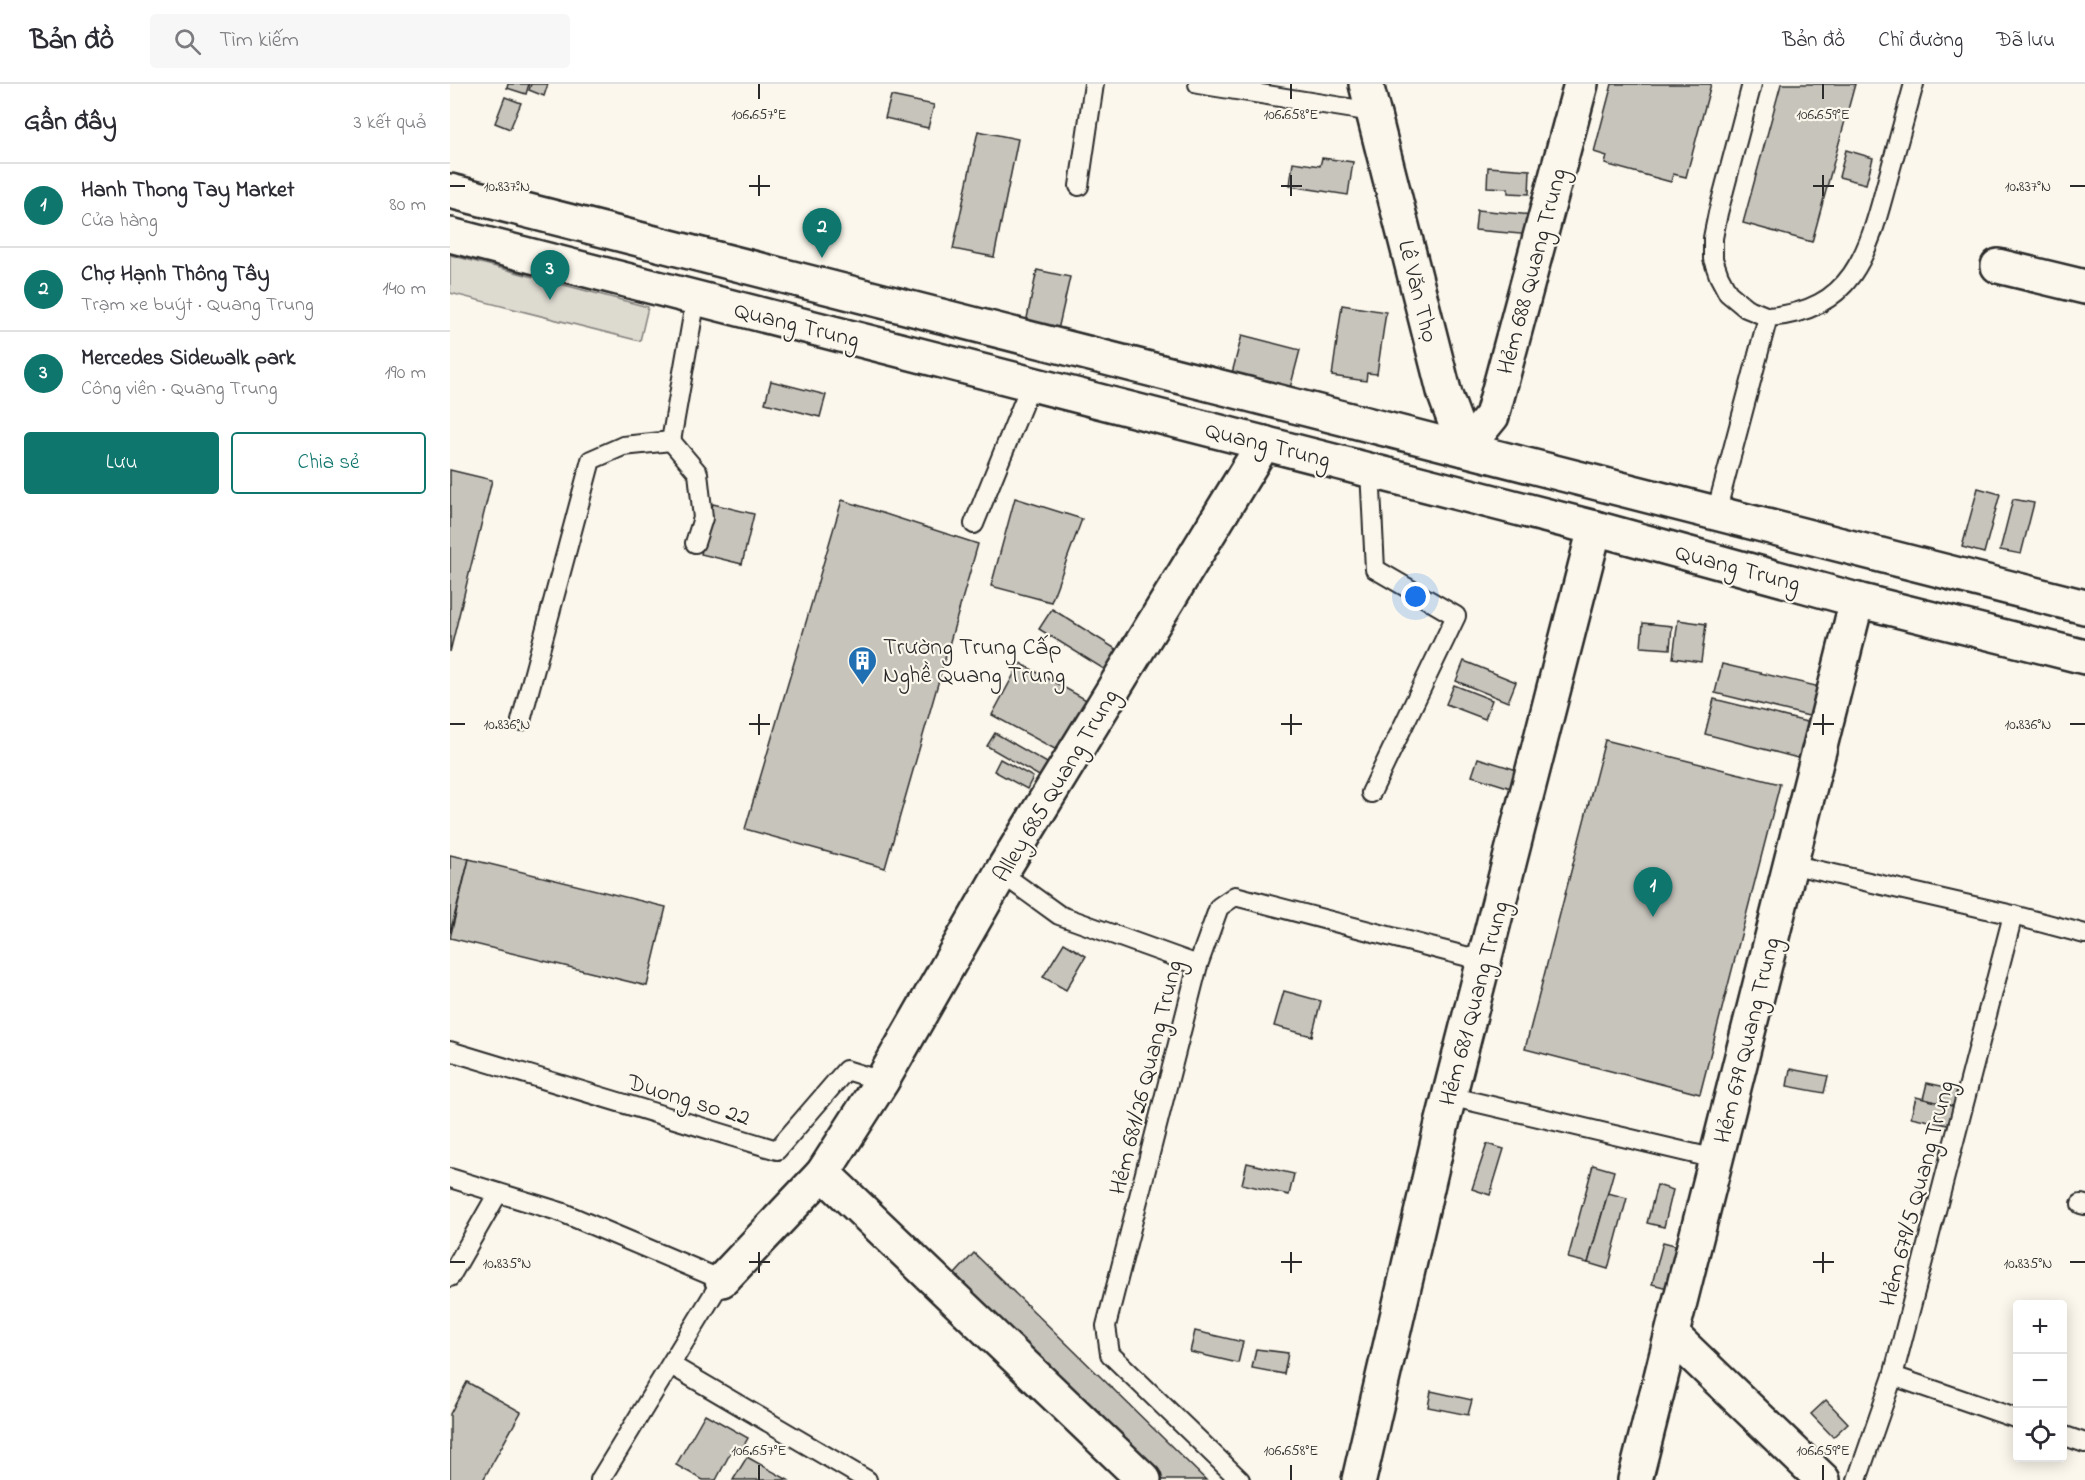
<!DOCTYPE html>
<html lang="vi">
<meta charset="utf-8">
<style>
:root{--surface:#fff;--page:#f7f7f7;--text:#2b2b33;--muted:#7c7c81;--line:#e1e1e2;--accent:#0f766e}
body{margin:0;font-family:"Indie Flower",sans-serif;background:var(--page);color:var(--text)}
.controls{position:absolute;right:18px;bottom:18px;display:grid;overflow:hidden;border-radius:6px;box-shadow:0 3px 15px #0003}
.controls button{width:54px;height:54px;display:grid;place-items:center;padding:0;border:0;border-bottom:2px solid var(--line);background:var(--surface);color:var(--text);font:30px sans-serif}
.you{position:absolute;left:966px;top:513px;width:21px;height:21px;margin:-15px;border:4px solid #fff;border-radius:50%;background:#1a73e8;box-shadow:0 0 0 9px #1a73e833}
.badge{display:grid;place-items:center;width:39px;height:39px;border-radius:50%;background:var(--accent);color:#fff;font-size:20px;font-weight:700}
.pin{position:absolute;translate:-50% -50px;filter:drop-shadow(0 2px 3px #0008)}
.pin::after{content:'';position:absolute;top:32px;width:21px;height:18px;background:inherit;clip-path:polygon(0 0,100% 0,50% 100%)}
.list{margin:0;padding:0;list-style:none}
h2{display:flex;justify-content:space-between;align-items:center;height:78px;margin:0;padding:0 24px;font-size:26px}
h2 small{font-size:20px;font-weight:400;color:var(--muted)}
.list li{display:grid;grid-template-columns:39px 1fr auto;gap:18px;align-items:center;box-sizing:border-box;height:84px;padding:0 24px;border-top:2px solid var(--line)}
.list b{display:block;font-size:22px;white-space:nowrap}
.list p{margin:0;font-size:20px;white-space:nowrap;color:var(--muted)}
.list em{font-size:20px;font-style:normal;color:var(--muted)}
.actions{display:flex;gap:12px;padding:18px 24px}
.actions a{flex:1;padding:14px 0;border:2px solid var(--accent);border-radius:6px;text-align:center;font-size:21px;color:var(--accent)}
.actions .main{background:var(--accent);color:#fff}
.icon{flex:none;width:33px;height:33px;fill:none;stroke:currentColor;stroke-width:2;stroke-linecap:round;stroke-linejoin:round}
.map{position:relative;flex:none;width:1635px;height:1396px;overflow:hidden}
header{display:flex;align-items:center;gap:36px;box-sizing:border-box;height:84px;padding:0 30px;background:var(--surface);border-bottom:2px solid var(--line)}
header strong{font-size:28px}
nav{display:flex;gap:33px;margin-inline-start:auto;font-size:21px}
.search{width:420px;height:54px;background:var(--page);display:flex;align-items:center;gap:15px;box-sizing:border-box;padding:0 21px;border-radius:6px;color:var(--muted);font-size:22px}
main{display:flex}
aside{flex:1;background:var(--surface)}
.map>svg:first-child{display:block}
.green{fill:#dddad0;stroke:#84827e;stroke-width:1.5}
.building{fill:#c7c4bc;stroke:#2b2b2b;stroke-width:1.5}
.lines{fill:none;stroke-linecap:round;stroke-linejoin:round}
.service-casing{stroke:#2b2b2b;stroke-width:22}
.minor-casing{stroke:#2b2b2b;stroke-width:38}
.secondary-casing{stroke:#2b2b2b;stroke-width:38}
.primary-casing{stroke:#2b2b2b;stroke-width:38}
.service{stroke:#fbf7ec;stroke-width:18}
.minor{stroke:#fbf7ec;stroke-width:33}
.secondary{stroke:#fbf7ec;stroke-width:33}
.primary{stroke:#fbf7ec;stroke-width:33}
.ticks{fill:none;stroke:#2b2b2b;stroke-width:2}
.labels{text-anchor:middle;stroke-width:4.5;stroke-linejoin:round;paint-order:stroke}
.street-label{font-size:24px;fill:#2b2b2b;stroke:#fbf7ec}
.poi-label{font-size:24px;fill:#2b2b2b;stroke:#fbf7ec;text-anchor:start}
.ticks-label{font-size:15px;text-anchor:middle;fill:#2b2b2b;stroke:#fbf7ec;stroke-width:4.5;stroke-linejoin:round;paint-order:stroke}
</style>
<header>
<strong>Bản đồ</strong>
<div class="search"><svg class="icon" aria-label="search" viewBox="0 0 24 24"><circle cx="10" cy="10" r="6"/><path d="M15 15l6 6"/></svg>Tìm kiếm</div>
<nav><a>Bản đồ</a><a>Chỉ đường</a><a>Đã lưu</a></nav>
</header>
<main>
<aside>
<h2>Gần đây<small>3 kết quả</small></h2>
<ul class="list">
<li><span class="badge">1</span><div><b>Hanh Thong Tay Market</b><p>Cửa hàng</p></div><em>80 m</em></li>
<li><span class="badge">2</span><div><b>Chợ Hạnh Thông Tây</b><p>Trạm xe buýt · Quang Trung</p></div><em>140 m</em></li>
<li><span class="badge">3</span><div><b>Mercedes Sidewalk park</b><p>Công viên · Quang Trung</p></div><em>190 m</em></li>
</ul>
<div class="actions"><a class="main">Lưu</a><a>Chia sẻ</a></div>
</aside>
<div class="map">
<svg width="1635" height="1396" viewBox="0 0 1635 1396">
<rect width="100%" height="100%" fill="#fbf7ec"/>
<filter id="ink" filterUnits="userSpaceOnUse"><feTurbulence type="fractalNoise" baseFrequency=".0167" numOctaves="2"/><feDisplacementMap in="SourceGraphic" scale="12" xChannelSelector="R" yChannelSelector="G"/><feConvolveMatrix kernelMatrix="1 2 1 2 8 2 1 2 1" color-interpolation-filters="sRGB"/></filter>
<g filter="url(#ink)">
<!-- green -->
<polygon class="green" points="0,171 198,223 190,257 0,209"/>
<!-- building -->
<g class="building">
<polygon points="58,0 79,0 76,10 57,4"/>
<polygon points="81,0 98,0 94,12 79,6"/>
<polygon points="1162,0 1261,0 1236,93 1223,90 1221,98 1155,80 1157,72 1144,68"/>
<polygon points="1331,0 1405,0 1362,158 1293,139"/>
<polygon points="441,12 484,21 478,44 435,34"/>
<polygon points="55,13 71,19 60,45 45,39"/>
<polygon points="528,47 568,55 544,173 503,165"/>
<polygon points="1396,66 1423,74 1416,100 1389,93"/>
<polygon points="872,74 903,78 898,111 840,102 843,78 870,82"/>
<polygon points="1038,83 1080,86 1079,110 1058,109 1058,104 1037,103"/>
<polygon points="1027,126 1084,131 1082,151 1025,146"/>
<polygon points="587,186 620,193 608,246 576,239"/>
<polygon points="892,221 936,228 927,290 917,289 916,297 882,292"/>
<polygon points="792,251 850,266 839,308 781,293"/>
<polygon points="321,297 376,311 370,333 315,319"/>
<polygon points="0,386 42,396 0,568"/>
<polygon points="1528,404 1550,410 1534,469 1512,463"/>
<polygon points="565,414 632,435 601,518 541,502"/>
<polygon points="1563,415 1584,419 1571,470 1550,466"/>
<polygon points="392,416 528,460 435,784 295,745"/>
<polygon points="263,420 304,430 292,480 251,470"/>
<polygon points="602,525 669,567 657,587 589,545"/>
<polygon points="1228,536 1256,540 1251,578 1223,574"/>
<polygon points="1193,539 1222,542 1220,565 1191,563"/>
<polygon points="1014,577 1066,598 1058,618 1006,597"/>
<polygon points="570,579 642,619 614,670 542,631"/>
<polygon points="1272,580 1370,603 1363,633 1265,609"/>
<polygon points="1004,601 1042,616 1035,635 996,620"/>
<polygon points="1264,615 1361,639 1352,675 1255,650"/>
<polygon points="545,649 599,680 591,693 537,662"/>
<polygon points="1155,656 1330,700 1250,1010 1075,965"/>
<polygon points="1028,674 1067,686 1061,704 1022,692"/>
<polygon points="550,675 583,693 577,705 544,687"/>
<polygon points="0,771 19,775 0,849"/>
<polygon points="19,775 216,823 197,902 0,854"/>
<polygon points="614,859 636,872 616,906 593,893"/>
<polygon points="834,907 871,917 862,952 824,942"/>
<polygon points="1340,985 1378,992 1374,1009 1337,1002"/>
<polygon points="1477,999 1510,1006 1506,1023 1473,1015"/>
<polygon points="1466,1013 1506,1023 1502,1042 1461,1033"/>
<polygon points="1037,1060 1054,1065 1040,1111 1022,1105"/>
<polygon points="797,1079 844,1090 839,1111 792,1100"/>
<polygon points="1143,1081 1164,1087 1138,1179 1118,1174"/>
<polygon points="1207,1101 1223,1106 1214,1143 1197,1139"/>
<polygon points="1158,1109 1177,1114 1158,1185 1138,1179"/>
<polygon points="1213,1158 1240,1165 1229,1207 1202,1200"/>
<polygon points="524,1169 756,1396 713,1396 505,1190"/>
<polygon points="745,1247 793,1258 788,1279 740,1268"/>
<polygon points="806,1265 838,1269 834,1290 802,1284"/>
<polygon points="17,1298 71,1328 33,1396 0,1396 0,1330"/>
<polygon points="981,1307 1022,1316 1018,1331 978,1323"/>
<polygon points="1376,1316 1398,1339 1383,1353 1361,1330"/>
<polygon points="255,1330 298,1354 289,1370 282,1366 266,1396 253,1396 226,1381"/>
<polygon points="297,1373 338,1396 283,1396"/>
</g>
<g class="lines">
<defs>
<g id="service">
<polyline points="748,0 923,28"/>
<polyline points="1302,0 1268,129 1263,154 1263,175 1269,192 1278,209 1296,224 1318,233"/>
<polyline points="629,102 644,0"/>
<polyline points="221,357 248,389 253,434 245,459"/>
<polyline points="920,386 925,485 1006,532 921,709"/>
<path d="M1266,429L1318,233C1403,227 1418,169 1437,98C1446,65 1455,33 1464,0"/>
<polyline points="524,440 581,300"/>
<polyline points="71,637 141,376 173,362 221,357 246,214"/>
<polyline points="1340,780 1563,831 1635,850"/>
<polyline points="551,789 609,831 748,881"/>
<polyline points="0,967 327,1066 396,986 432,997"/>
<polyline points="999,1012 1266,1075"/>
<polyline points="0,1094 111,1128 272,1196 150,1396"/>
<polyline points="1631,1120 1635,1121"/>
<polyline points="0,1193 48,1109"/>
<polyline points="221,1281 417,1396"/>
<polyline points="1443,1292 1568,1335"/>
<polyline points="1612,1351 1635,1359"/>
<polyline points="790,1396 660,1270 656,1242 748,881 769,823 785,812 1034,877"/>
<polyline points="1407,1396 1443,1292 1563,831"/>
</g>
<g id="minor">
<polyline points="1548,182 1635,203"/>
<polyline points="1015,365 1042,332 1131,0"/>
<polyline points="373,1089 694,1396"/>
<polyline points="272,1196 373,1089 432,997 551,789 814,359"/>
<polyline points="1222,1251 1373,1396"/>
<polyline points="909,1396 991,1044 1145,444"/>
<polyline points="1185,1396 1407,516"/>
</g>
<polyline id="secondary" points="916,0 995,311 1015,365"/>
<g id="primary">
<polyline points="0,107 1635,523"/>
<polyline points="0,151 1145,444 1407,516 1635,573"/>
</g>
</defs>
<!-- service casing -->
<use href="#service" class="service-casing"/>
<!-- minor casing -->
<use href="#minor" class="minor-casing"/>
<!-- secondary casing -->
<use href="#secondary" class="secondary-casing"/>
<!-- primary casing -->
<use href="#primary" class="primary-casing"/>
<!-- service -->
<use href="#service" class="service"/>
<!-- minor -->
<use href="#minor" class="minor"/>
<!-- secondary -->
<use href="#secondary" class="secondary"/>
<!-- primary -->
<use href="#primary" class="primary"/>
</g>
</g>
<!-- ticks -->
<path class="ticks" d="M309,0V15M841,0V15M1373,0V15M309,91V112M841,91V112M1373,91V112M0,102H15M299,102H320M831,102H852M1363,102H1384M1620,102H1635M309,630V651M841,630V651M1373,630V651M0,640H15M299,640H320M831,640H852M1363,640H1384M1620,640H1635M309,1168V1189M841,1168V1189M1373,1168V1189M0,1178H15M299,1178H320M831,1178H852M1363,1178H1384M1620,1178H1635M309,1381V1396M841,1381V1396M1373,1381V1396"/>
<!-- icons -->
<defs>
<symbol id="building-pin" viewBox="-11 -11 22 30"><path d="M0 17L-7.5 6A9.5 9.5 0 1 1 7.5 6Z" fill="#1f6fb2" stroke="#fbf7ec"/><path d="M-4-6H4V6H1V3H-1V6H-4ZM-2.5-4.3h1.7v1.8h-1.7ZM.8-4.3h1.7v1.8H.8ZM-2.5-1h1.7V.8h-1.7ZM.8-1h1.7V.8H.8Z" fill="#fff"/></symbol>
</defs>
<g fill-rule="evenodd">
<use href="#building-pin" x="396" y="560" width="33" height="45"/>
</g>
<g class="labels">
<!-- street labels -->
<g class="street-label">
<text transform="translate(1081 187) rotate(-75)" y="8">Hẻm 688 Quang Trung</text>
<text transform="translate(969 207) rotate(76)" y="8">Lê Văn Thọ</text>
<text transform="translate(347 240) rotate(14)" y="8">Quang Trung</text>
<text transform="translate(818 360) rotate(14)" y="8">Quang Trung</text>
<text transform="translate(1288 483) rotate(15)" y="8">Quang Trung</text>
<text transform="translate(605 701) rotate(-59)" y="8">Alley 685 Quang Trung</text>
<text transform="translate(1023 919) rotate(-75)" y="8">Hẻm 681 Quang Trung</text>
<text transform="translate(1296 956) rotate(-76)" y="8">Hẻm 679 Quang Trung</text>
<text transform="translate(695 993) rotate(-76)" y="8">Hẻm 681/26 Quang Trung</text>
<text transform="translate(239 1015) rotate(17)" y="8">Duong so 22</text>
<text transform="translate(1466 1109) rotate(-75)" y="8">Hẻm 679/5 Quang Trung</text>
</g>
<!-- poi labels -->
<g class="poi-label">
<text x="433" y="570">Trường Trung Cấp<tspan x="433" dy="28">Nghề Quang Trung</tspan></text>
</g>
</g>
<g class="ticks-label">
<text x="309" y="35">106.657°E</text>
<text x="841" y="35">106.658°E</text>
<text x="1373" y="35">106.659°E</text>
<text x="57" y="107">10.837°N</text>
<text x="1578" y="107">10.837°N</text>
<text x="57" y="645">10.836°N</text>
<text x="1578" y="645">10.836°N</text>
<text x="57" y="1184">10.835°N</text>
<text x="1578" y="1184">10.835°N</text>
<text x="309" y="1371">106.657°E</text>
<text x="841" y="1371">106.658°E</text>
<text x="1373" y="1371">106.659°E</text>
</g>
</svg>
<div class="controls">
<button>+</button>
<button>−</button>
<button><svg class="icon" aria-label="locate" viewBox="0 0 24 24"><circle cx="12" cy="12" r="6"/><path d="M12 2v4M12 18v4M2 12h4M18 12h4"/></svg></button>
</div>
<div class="you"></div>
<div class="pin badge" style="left:1203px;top:833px">1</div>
<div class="pin badge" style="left:372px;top:174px">2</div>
<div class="pin badge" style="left:100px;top:216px">3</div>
</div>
</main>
